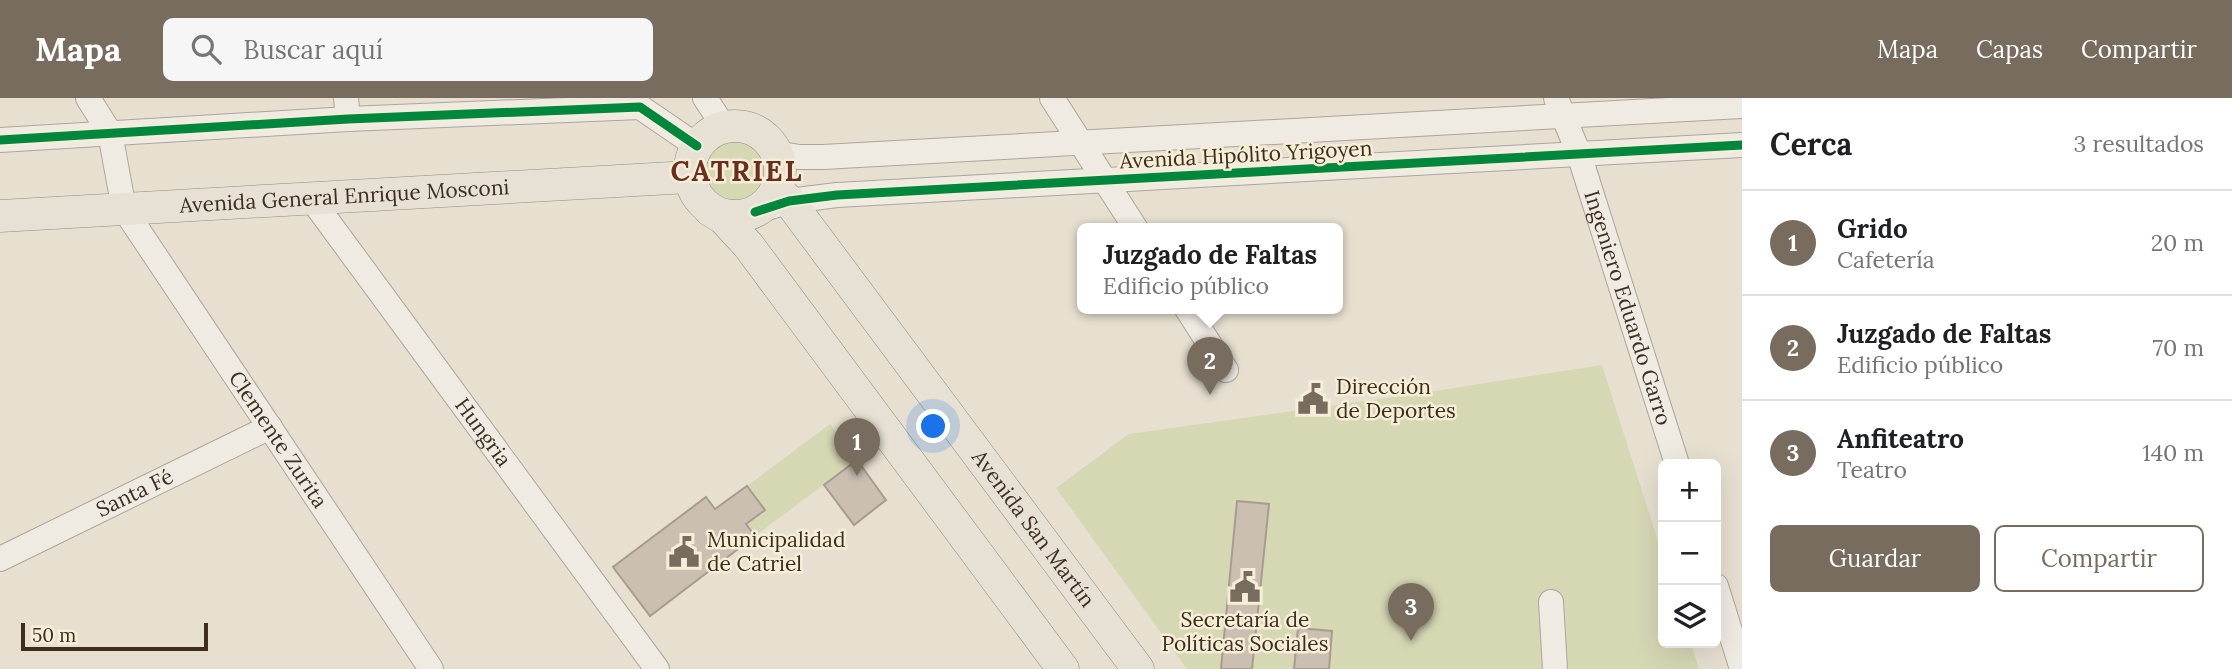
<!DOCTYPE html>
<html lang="es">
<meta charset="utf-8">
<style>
:root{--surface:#fff;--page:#f6f6f6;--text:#202124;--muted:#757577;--line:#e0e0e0;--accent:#786c5e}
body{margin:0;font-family:Lora,serif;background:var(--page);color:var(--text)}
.controls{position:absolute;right:21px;bottom:21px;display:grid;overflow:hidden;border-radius:10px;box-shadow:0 7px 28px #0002}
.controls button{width:63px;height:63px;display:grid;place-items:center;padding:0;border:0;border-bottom:2px solid var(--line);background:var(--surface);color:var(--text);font:35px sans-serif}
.scale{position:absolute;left:21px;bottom:18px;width:187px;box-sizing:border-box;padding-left:7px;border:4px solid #3d2e20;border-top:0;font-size:19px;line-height:24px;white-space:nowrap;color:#3d2e20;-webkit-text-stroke:5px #f7eed8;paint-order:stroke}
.you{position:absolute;left:934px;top:329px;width:24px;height:24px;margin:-18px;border:5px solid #fff;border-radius:50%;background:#1a73e8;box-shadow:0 0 0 10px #1a73e833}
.badge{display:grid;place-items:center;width:46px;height:46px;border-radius:50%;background:var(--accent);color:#fff;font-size:23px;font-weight:700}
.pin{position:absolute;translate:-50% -58px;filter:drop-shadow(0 2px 4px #0008)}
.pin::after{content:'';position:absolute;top:37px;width:24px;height:21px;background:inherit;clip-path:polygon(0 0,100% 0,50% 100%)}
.popup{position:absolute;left:1077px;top:125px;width:266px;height:91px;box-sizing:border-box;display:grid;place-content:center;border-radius:10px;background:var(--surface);filter:drop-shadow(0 2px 5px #0005);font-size:23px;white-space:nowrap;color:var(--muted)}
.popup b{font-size:26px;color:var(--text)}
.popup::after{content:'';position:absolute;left:50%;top:100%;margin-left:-14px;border:14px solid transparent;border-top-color:var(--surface)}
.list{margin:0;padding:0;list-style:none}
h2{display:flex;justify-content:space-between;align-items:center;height:91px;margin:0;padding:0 28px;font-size:30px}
h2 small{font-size:23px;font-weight:400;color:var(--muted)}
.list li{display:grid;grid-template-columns:46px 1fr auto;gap:21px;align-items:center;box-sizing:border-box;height:105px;padding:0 28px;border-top:2px solid var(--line)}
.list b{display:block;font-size:26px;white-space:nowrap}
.list p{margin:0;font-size:23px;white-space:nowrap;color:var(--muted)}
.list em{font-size:23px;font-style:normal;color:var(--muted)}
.actions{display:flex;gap:14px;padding:21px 28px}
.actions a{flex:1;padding:16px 0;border:2px solid var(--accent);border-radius:10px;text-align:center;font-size:24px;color:var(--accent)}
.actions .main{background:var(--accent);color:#fff}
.icon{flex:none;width:38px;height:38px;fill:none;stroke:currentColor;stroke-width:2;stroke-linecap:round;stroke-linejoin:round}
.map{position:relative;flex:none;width:1742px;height:571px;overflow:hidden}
header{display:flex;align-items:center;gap:42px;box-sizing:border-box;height:98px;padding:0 35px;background:var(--accent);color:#fff}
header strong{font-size:33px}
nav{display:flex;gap:38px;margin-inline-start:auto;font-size:24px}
.search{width:490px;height:63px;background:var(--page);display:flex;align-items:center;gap:18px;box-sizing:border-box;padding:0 24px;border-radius:10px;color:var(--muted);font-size:26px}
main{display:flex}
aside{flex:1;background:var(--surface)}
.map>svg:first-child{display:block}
.green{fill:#d6d7b3}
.building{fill:#cbbfb2;stroke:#a89c90;stroke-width:2}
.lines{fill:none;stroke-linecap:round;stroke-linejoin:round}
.minor-casing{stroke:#ada599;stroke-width:26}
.major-casing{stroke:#928b80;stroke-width:33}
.minor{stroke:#efebe3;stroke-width:24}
.major{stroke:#e6e1d4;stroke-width:32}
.cycleway-casing{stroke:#f7eed8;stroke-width:13}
.cycleway{stroke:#00873e;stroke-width:9}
.labels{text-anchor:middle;stroke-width:5;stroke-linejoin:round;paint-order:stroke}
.street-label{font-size:21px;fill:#3d2e20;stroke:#f7eed8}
.poi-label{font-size:21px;fill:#3d2e20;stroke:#f7eed8;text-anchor:start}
.district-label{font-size:28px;font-weight:bold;letter-spacing:2px;fill:#6b2e1e;stroke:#f7eed8}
</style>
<header>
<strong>Mapa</strong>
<div class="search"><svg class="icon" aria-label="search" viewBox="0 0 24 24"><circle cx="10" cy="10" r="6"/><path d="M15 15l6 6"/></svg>Buscar aquí</div>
<nav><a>Mapa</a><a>Capas</a><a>Compartir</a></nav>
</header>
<main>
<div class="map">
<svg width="1742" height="571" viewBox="0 0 1742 571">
<rect width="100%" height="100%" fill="#e7e0d1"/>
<!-- green -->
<g class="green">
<circle cx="735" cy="74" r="32"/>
<polygon points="1602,267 1663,459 1663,545 1691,545 1699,571 1187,571 1056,390 1129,336 1409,297"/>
<polygon points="830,326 857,362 755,438 746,426 765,412 747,388"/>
</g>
<!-- building -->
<g class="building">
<polygon points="857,362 886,402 854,427 824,387"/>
<polygon points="747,388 765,412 746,426 755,438 650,518 613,469 706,399 715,411"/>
<polygon points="1237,403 1269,406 1252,571 1221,571"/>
<polygon points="1298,530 1332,533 1329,571 1294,571"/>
</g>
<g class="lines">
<defs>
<g id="minor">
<path id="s1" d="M88,0L110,35L124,111L431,571"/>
<polyline points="346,0 348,21"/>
<polyline points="705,0 724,29"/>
<polyline points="1052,0 1136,131"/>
<path id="s2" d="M1556,0L1579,56L1677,366"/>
<polyline points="0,42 348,21 640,9 697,48"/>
<polyline points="776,55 799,59 823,59 1742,8"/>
<path id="s3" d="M310,99L657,571"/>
<polyline points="755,114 789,103 837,97 1742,47"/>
<polyline points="1187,211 1226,272"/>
<path id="s4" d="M0,461L270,329"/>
<polyline points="1716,488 1742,571"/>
<polyline points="1551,504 1555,571"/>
</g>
<g id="major">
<circle cx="735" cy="73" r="45"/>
<path id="s5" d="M777,92L789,103L1138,571"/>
<polyline points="710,112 723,120 748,147 1063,571"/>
<path id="s6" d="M0,118L689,79"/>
</g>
</defs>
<!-- minor casing -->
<use href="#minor" class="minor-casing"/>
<!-- major casing -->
<use href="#major" class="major-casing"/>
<!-- minor -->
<use href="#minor" class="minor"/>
<!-- major -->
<use href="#major" class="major"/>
<defs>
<g id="cycleway">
<polyline points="0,42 348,21 640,9 697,48"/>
<polyline points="755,114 789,103 837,97 1742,47"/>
</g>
</defs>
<!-- cycleway casing -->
<use href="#cycleway" class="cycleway-casing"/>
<!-- cycleway -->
<use href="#cycleway" class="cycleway"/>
</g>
<!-- icons -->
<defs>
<symbol id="civic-bare" viewBox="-9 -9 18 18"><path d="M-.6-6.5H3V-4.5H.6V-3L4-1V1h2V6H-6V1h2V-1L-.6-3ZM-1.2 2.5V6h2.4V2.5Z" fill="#786c5e" stroke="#f7eed8" stroke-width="2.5" paint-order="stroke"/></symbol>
</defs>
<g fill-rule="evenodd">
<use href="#civic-bare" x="1291" y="279" width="44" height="44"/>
<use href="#civic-bare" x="662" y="432" width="44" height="44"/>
<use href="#civic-bare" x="1223" y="467" width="44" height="44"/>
</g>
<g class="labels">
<!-- street labels -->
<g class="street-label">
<text transform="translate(1246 57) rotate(-3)" y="7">Avenida Hipólito Yrigoyen</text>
<text dy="7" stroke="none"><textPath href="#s6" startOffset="345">Avenida General Enrique Mosconi</textPath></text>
<text dy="7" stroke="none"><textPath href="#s2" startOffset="222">Ingeniero Eduardo Garro</textPath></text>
<text dy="7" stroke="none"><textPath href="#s3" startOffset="292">Hungria</textPath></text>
<text dy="7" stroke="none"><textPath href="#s1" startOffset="396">Clemente Zurita</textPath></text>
<text dy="7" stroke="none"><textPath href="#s4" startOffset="150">Santa Fé</textPath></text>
<text dy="7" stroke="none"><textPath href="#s5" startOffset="425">Avenida San Martín</textPath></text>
</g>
<!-- poi labels -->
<g class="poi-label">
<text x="1336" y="296">Dirección<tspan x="1336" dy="24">de Deportes</tspan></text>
<text x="707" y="449">Municipalidad<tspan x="707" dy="24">de Catriel</tspan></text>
<text x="1245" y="529" text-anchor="middle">Secretaría de<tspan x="1245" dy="24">Políticas Sociales</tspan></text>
</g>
<!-- district labels -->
<g class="district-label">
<text x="737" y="83">CATRIEL</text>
</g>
</g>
</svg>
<div class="controls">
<button>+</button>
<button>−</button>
<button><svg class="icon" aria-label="layers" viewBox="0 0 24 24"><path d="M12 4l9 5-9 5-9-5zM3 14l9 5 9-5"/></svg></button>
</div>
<div class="scale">50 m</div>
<div class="you"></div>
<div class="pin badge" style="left:857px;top:378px">1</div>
<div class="pin badge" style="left:1210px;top:297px">2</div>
<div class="popup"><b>Juzgado de Faltas</b>Edificio público</div>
<div class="pin badge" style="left:1411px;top:543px">3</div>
</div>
<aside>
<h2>Cerca<small>3 resultados</small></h2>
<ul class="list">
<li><span class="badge">1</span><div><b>Grido</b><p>Cafetería</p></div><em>20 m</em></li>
<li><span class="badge">2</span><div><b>Juzgado de Faltas</b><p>Edificio público</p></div><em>70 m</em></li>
<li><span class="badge">3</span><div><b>Anfiteatro</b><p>Teatro</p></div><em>140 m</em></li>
</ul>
<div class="actions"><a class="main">Guardar</a><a>Compartir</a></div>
</aside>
</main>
